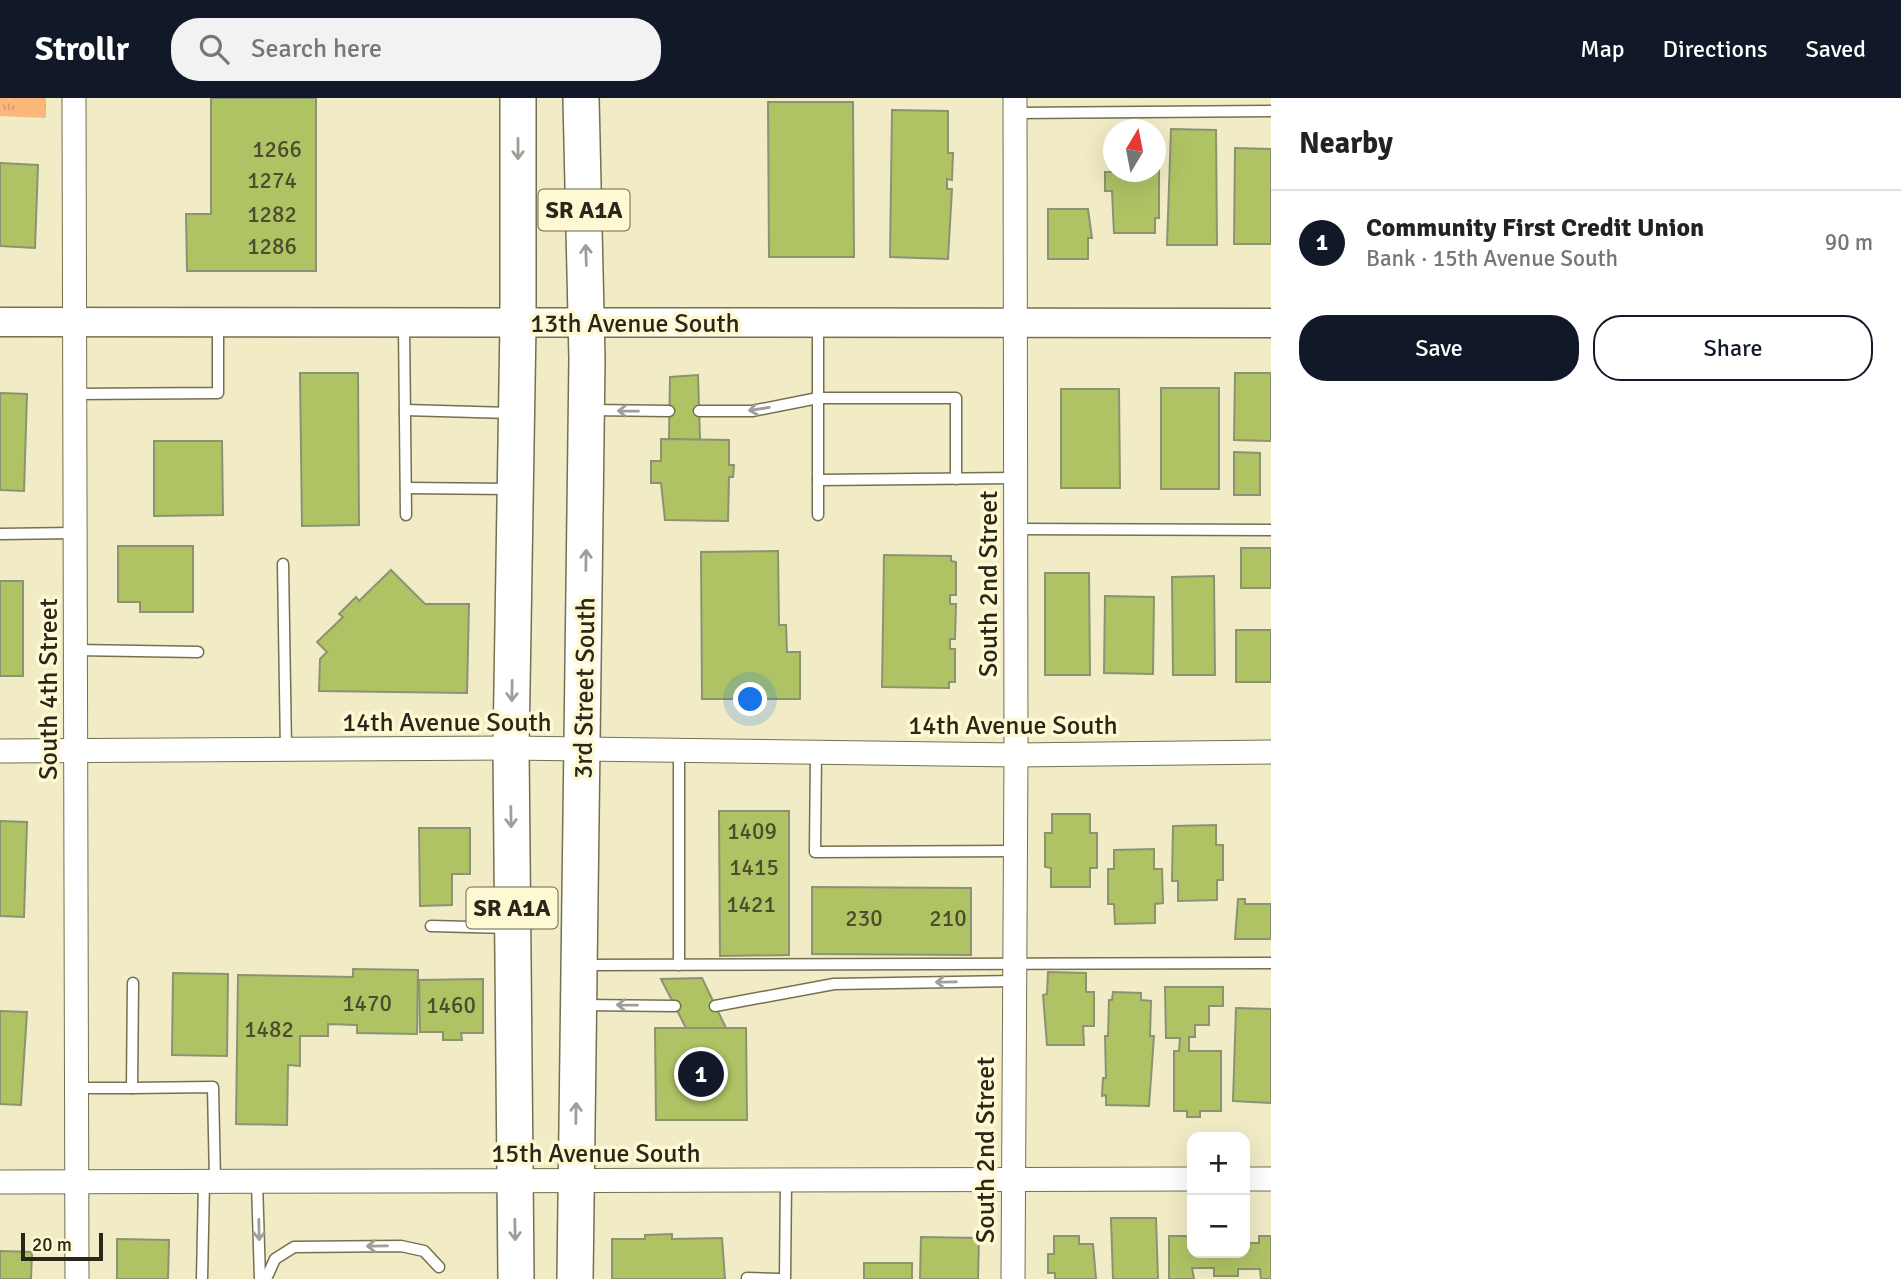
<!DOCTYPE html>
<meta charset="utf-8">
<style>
:root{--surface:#fff;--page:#f2f2f2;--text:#222;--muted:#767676;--line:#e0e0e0;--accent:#111827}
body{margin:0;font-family:Signika,sans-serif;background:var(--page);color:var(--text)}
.controls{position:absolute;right:21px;bottom:21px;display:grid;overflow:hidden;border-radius:14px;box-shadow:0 7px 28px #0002}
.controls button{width:63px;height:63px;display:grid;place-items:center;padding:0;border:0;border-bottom:2px solid var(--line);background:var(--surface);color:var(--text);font:35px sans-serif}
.compass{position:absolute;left:1103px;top:21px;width:63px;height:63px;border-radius:50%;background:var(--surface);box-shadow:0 7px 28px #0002;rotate:10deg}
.scale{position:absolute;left:21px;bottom:18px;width:82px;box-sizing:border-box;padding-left:7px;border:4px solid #292719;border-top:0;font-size:19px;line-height:24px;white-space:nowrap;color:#292719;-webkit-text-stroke:5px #fef8d3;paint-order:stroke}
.you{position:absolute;left:751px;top:602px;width:24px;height:24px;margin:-18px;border:5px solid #fff;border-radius:50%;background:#1a73e8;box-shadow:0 0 0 10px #1a73e833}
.badge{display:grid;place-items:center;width:46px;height:46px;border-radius:50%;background:var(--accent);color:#fff;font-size:23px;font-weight:700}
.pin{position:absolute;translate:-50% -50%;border:4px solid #fff;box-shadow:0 2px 7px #0006}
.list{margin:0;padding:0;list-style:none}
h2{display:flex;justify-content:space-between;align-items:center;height:91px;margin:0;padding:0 28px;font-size:30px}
h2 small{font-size:23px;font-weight:400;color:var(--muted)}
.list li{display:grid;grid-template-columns:46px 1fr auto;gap:21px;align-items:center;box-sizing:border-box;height:105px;padding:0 28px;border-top:2px solid var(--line)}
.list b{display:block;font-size:26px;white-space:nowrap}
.list p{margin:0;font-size:23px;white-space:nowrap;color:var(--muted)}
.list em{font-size:23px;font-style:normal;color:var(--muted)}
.actions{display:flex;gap:14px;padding:21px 28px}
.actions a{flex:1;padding:16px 0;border:2px solid var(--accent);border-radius:28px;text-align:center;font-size:24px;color:var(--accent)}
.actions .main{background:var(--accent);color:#fff}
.icon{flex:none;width:38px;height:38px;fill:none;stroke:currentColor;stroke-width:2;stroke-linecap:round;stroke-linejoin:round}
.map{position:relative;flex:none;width:1271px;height:1181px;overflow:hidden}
header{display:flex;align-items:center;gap:42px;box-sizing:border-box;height:98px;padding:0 35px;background:var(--accent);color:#fff}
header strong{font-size:33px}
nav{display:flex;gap:38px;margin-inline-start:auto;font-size:24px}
.search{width:490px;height:63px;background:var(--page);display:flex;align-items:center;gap:18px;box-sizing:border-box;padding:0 24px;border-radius:28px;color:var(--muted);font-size:26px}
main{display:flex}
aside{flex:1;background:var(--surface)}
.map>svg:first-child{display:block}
.park{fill:url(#park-tufts)}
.building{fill:#afc365;stroke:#8b9372;stroke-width:2}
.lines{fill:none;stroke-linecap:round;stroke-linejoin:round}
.service-casing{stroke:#75704f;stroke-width:13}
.minor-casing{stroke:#75704f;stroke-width:25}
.tertiary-casing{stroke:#75704f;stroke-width:31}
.primary-casing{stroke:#75704f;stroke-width:38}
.service{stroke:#fff;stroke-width:10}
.minor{stroke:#fff;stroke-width:23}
.tertiary{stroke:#fff;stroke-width:28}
.primary{stroke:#fff;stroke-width:35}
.oneway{stroke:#9f9e98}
.labels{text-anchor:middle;stroke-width:7;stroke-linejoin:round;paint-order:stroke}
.number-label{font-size:23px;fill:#4a4e2c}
.shield{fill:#fef8d3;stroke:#696651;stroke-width:2}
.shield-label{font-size:24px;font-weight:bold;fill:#292719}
.street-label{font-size:26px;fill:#292719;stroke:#fef8d3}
</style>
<header>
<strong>Strollr</strong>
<div class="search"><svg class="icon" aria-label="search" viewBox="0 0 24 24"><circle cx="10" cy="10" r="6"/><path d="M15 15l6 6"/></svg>Search here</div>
<nav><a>Map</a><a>Directions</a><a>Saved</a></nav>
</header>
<main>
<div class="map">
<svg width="1271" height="1181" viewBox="0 0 1271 1181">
<defs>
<pattern id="park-tufts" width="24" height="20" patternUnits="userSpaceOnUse" patternTransform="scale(1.75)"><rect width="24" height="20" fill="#fcb77b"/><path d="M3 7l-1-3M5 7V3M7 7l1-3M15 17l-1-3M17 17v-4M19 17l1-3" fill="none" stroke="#d89d6a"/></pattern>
</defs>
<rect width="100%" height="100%" fill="#f1ebc6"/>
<!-- park -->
<polygon class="park" points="0,0 46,0 46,20 0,18"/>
<!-- building -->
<g class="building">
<polygon points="211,0 316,0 316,173 187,173 186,116 211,116"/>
<polygon points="768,4 853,4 854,159 769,159"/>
<polygon points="892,12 948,13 948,55 953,55 952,82 947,81 947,91 952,91 948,161 890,159"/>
<polygon points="1171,31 1216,32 1217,147 1167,147"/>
<polygon points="1235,50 1271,51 1271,146 1234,146"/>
<polygon points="1112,64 1114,74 1156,74 1156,64 1159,64 1159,120 1155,120 1155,135 1114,135 1112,93 1105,93 1105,74 1112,74"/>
<polygon points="0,65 38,67 35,150 0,148"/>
<polygon points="1048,111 1088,111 1092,140 1088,140 1088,161 1048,161"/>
<polygon points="300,275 358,275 359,427 302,428"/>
<polygon points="1235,275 1271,275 1271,343 1234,342"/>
<polygon points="698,277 700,342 669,341 670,279"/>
<rect x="1161" y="290" width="58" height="101"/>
<polygon points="1061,291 1119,291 1120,390 1061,390"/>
<polygon points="0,295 27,296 24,393 0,392"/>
<polygon points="661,341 729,342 729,367 734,367 733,379 729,379 728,423 665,422 661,385 651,385 651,363 661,363"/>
<polygon points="154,343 222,343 223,417 154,418"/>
<polygon points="1234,354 1260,355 1260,397 1234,397"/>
<polygon points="118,448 193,448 193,514 140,514 140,504 118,504"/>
<rect x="1241" y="450" width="30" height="40"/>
<polygon points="778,453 779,527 786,527 787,554 800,554 800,601 702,601 701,454"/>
<polygon points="884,457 951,458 951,463 956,464 956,497 950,497 950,506 956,506 955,541 950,541 950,551 955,551 955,584 949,584 949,590 882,589"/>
<polygon points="391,472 425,506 469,506 467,595 319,593 320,561 327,554 317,544 343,519 339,516 356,499 359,503"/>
<polygon points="1045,475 1089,475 1090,577 1045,577"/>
<polygon points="1214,478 1215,577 1173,577 1172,479"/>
<rect x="0" y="483" width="23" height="95"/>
<polygon points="1105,498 1154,499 1153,576 1104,575"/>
<rect x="1236" y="532" width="35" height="52"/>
<polygon points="719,713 789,713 789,857 720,858"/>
<polygon points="1052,716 1090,716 1090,735 1097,735 1097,770 1090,770 1090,789 1051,789 1051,770 1045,769 1045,735 1052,735"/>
<polygon points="0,723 27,724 24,819 0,818"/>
<polygon points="1216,727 1216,747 1223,747 1223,782 1217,782 1217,802 1178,803 1178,783 1172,783 1173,728"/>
<polygon points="419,730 470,730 470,776 452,776 452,807 420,808"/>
<polygon points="1154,751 1154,771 1162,771 1163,805 1155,806 1155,825 1115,826 1114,806 1108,806 1108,771 1114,771 1114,752"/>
<polygon points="812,789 971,790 971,857 812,856"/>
<polygon points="1238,801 1245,801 1245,806 1271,806 1271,841 1235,841"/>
<polygon points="353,871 418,872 417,936 357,935 357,927 328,926 328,938 300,938 300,968 288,967 287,1027 236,1026 238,877 353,879"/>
<polygon points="1048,874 1086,875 1086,894 1094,894 1094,928 1083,928 1084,947 1047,947 1043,897 1047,896"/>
<polygon points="173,875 228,876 227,958 172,957"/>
<polygon points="702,880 726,930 686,930 661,881"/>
<polygon points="483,881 483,935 461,935 462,942 443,942 443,934 420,934 419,882"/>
<polygon points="1165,889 1223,889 1223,908 1209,908 1209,927 1195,927 1195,939 1189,939 1189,953 1221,953 1221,1013 1200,1013 1200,1019 1187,1019 1187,1013 1174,1013 1174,953 1179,953 1180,940 1166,940"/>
<polygon points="1113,894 1141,895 1141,902 1151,903 1150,938 1154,938 1149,1008 1106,1007 1106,997 1102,998 1103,980 1106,980 1105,938 1108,938 1109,902 1112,902"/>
<polygon points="1236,910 1271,911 1271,1005 1233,1003"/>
<polygon points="0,913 27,914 21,1007 0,1006"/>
<polygon points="655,930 746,930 747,1022 656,1022"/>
<polygon points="1111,1120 1156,1120 1158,1181 1113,1181"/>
<polygon points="672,1136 672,1141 722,1140 725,1181 612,1181 612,1141 645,1141 645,1137"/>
<polygon points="1054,1138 1079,1138 1079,1146 1093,1146 1096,1181 1055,1181 1055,1175 1048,1175 1048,1156 1054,1156"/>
<polygon points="1169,1138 1192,1138 1192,1155 1245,1155 1245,1145 1259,1145 1259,1138 1271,1138 1271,1181 1261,1181 1260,1171 1238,1171 1238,1178 1214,1178 1214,1170 1192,1170 1194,1181 1169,1181"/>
<polygon points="921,1139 979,1140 978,1181 920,1181"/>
<polygon points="117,1141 169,1142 168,1181 117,1181"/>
<polygon points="0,1153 32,1154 31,1181 0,1181"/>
<rect x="864" y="1165" width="48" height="16"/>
</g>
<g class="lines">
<defs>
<g id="service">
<polyline points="1014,15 1271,13"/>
<polyline points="404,227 406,417"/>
<polyline points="74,296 218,295 218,225"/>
<polyline points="405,312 510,315"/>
<polyline points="591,312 669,313"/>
<polyline points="699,313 752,313 818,300 956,300 956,381"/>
<polyline points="818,382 1015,380"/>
<polyline points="406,390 511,391"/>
<polyline points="818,417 818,225"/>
<polyline points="1015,431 1271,432"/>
<polyline points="0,436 75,435"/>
<polyline points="283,466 286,652"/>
<polyline points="76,552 198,554"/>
<polyline points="679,653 679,867"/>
<polyline points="816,655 815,754 1015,753"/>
<polyline points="431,828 509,830"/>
<polyline points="582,867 1271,865"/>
<polyline points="133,885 132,990 213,989 215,1083"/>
<polyline points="583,907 675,908"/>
<polyline points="715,908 834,886 1014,883"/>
<polyline points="76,990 132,990"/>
<polyline points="257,1084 260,1181"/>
<polyline points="747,1180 779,1181"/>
<polyline points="202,1181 204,1084"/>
<polyline points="266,1181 275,1161 294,1149 401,1148 424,1153 439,1169"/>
<polyline points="785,1181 786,1082"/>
</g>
<g id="minor">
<polyline points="74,0 77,1181"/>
<polyline points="0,653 511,650 1016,657 1271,654"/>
<polyline points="1245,1081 1271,1081"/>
<polyline points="0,1084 1192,1081"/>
<polyline points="1013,1181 1016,657 1015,0"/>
</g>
<polyline id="tertiary" points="0,224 1271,225"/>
<g id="primary">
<polyline points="516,1181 511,650 518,225 518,0"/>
<polyline points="575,1181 587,261 581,0"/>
</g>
</defs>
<!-- service casing -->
<use href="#service" class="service-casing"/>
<!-- minor casing -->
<use href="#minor" class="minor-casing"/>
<!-- tertiary casing -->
<use href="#tertiary" class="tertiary-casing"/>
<!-- primary casing -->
<use href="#primary" class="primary-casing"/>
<!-- service -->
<use href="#service" class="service"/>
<!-- minor -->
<use href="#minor" class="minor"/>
<!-- tertiary -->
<use href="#tertiary" class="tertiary"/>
<!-- primary -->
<use href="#primary" class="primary"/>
</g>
<!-- one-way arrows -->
<defs><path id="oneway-shaft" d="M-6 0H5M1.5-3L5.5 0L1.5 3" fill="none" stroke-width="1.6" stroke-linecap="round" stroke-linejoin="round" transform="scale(1.75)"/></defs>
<g class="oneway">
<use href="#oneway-shaft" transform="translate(518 51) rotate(90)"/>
<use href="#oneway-shaft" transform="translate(586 157) rotate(-92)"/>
<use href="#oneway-shaft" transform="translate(759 311) rotate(171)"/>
<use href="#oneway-shaft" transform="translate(628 313) rotate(-179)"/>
<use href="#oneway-shaft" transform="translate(586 462) rotate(-89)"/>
<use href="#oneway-shaft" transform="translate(512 593) rotate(91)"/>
<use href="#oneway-shaft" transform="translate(511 719) rotate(89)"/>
<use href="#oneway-shaft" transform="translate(946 884) rotate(179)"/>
<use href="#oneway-shaft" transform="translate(627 907) rotate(-179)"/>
<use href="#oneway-shaft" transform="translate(576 1015) rotate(-89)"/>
<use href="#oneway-shaft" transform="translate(259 1132) rotate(89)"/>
<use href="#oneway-shaft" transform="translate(515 1132) rotate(89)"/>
<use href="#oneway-shaft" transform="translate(377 1148) rotate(179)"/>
</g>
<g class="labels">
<!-- number labels -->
<g class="number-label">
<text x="277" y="59">1266</text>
<text x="272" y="90">1274</text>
<text x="272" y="124">1282</text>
<text x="272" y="156">1286</text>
<text x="752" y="741">1409</text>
<text x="754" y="777">1415</text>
<text x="751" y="814">1421</text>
<text x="864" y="828">230</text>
<text x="948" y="828">210</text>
<text x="367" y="913">1470</text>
<text x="451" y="915">1460</text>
<text x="269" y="939">1482</text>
</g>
<!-- shield labels -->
<g class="shield">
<rect x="538.5" y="91.5" width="91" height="41" rx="5"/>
<rect x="466.5" y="789.5" width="91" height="41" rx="5"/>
</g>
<g class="shield-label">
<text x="584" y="120">SR A1A</text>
<text x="512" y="818">SR A1A</text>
</g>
<!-- street labels -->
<g class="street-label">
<text x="635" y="234">13th Avenue South</text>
<text transform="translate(988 486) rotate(-90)" y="9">South 2nd Street</text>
<text transform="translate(584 590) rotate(-89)" y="9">3rd Street South</text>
<text transform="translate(48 591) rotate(-90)" y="9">South 4th Street</text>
<text x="447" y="633">14th Avenue South</text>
<text x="1013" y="636">14th Avenue South</text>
<text transform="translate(985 1052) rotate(-90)" y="9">South 2nd Street</text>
<text x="596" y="1064">15th Avenue South</text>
</g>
</g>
</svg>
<div class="controls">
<button>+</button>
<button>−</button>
</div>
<svg class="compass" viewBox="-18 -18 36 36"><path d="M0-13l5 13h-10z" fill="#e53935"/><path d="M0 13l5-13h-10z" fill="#767676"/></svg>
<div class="scale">20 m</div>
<div class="you"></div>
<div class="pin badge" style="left:701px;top:976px">1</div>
</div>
<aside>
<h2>Nearby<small></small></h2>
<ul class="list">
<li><span class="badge">1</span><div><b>Community First Credit Union</b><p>Bank · 15th Avenue South</p></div><em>90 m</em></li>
</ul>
<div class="actions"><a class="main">Save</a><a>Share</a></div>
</aside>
</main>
